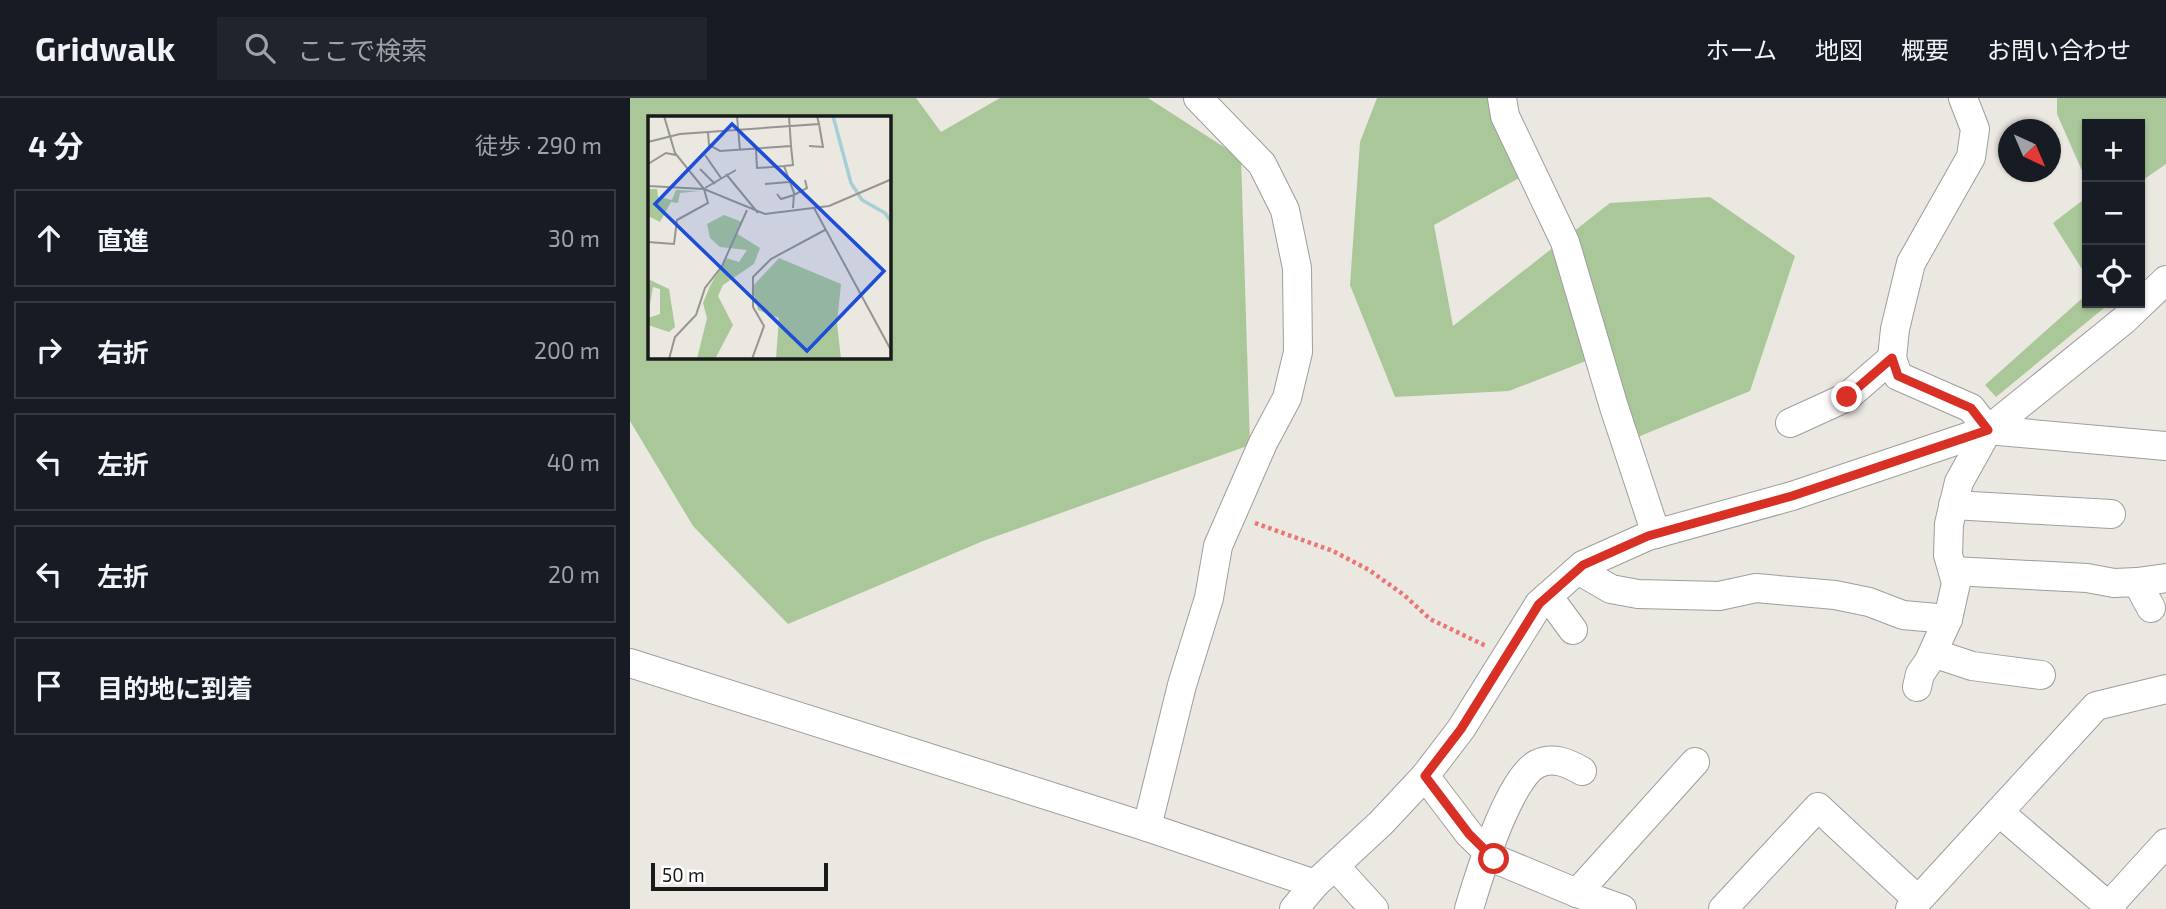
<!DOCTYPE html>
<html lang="ja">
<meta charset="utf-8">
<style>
:root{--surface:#171b24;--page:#20242c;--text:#f1f3f6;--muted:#9ea1a6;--line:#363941}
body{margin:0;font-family:"Exo 2","Noto Sans JP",sans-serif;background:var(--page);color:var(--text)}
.controls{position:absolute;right:21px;top:21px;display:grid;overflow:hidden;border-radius:0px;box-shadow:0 2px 5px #0004}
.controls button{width:63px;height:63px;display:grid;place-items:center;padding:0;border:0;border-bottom:2px solid var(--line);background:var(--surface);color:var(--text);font:35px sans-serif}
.compass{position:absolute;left:1368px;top:21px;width:63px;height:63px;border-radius:50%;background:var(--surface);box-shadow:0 2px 5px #0004;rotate:136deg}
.scale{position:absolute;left:21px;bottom:18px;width:177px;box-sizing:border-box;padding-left:7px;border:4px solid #1a1a1a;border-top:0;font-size:19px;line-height:24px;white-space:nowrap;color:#1a1a1a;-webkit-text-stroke:5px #fff;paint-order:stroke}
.stop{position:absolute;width:21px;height:21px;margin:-16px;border:5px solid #d93025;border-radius:50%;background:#fff}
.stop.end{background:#d93025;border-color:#fff;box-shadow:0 2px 7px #0008}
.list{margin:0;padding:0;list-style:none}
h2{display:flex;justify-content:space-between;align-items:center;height:91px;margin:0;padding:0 28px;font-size:30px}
h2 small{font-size:23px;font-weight:400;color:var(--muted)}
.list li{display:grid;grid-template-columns:46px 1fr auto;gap:21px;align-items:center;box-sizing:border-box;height:98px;margin:0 14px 14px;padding:0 14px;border:2px solid var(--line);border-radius:0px}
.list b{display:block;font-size:26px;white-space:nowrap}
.list em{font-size:23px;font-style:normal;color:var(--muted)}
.icon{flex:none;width:38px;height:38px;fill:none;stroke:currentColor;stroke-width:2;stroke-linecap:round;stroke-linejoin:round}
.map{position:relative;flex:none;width:1536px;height:811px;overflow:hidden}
header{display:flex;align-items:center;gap:42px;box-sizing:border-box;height:98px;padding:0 35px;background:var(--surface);border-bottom:2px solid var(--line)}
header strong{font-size:33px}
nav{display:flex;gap:38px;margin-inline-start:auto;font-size:24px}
.search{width:490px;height:63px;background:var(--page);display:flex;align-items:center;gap:18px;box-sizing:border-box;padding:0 24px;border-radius:0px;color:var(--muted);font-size:26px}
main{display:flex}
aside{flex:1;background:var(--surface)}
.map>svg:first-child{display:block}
.forest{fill:#aac799;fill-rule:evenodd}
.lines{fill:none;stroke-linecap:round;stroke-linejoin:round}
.minor-casing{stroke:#9e9e9e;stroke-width:30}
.path{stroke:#eb7672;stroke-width:4.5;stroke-dasharray:3.5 3.5;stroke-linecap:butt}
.minor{stroke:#fff;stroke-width:28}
.route{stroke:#d93025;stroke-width:9}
.inset-river{fill:none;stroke:#a5ced5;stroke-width:3.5}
.inset-road{fill:none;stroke:#979591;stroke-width:2}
.view{fill:#1d4ed8;fill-opacity:0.15;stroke:#1d4ed8;stroke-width:3.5}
.inset-edge{fill:none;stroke:#1a1a1a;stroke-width:3.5}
</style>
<header>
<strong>Gridwalk</strong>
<div class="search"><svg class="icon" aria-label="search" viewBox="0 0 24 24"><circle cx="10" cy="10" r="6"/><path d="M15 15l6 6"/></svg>ここで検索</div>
<nav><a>ホーム</a><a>地図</a><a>概要</a><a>お問い合わせ</a></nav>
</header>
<main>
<aside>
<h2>4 分<small>徒歩 · 290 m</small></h2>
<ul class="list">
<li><svg class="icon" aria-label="ahead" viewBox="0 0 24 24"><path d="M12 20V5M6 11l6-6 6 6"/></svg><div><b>直進</b></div><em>30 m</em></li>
<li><svg class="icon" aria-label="right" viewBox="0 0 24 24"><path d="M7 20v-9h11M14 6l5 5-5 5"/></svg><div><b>右折</b></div><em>200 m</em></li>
<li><svg class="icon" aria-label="left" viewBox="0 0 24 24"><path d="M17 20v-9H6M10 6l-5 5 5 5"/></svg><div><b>左折</b></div><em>40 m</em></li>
<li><svg class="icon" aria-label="left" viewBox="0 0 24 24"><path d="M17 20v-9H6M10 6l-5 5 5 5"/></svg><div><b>左折</b></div><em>20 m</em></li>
<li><svg class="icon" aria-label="arrive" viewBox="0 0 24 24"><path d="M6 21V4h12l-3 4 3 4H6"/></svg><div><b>目的地に到着</b></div></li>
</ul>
</aside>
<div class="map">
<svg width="1536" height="811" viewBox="0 0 1536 811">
<rect width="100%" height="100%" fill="#ebe7e1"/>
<!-- forest -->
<g class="forest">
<path d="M0,0H286L311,34L370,0H518L611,60L620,347L353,443L158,526L63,428L0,323ZM19,19H259V259H19Z"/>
<polygon points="747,0 871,0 891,79 804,127 823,228 980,105 1080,99 1165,158 1120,293 993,345 966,259 879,293 765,299 720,187 730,44"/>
<polygon points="1427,0 1536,0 1536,66 1510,84 1510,26 1457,26 1457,84 1427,16"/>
<polygon points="1457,99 1457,179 1423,125"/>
<polygon points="1457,196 1457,205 1480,205 1366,299 1355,287"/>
</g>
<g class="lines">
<defs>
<g id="minor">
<polyline points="872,0 875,18 935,144 984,309 1026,436"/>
<polyline points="1333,0 1345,31 1341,59 1281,165 1265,231 1262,260 1268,278 1341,310 1358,332"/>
<polyline points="1160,325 1217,299 1262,260"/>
<polyline points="1323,407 1481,416"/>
<polyline points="948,472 981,491 1008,496 1089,498 1126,490 1205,497 1239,504 1273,517 1318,521"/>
<polyline points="1323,473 1457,480 1484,485 1507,484 1521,510"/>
<polyline points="1507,484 1536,480"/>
<polyline points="918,498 943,532"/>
<polyline points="1303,555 1342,568 1411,577"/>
<polyline points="0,565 517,729 685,786"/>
<polyline points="1287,589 1290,576 1299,563 1318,521 1326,485 1318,457 1319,426 1329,384 1358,332 1494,222 1536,182"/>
<polyline points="795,678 839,736 865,761 947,795 992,811"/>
<polyline points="1369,714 1482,811"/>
<polyline points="517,729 552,587 579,500 588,448 633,345 657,300 668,254 667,170 655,112 632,66 568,0"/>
<polyline points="705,768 744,811"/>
<polyline points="947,795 1065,664"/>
<polyline points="664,811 685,786 751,725 795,678 831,631 909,506 953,467 1018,438 1162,398 1358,332 1536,348"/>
<path d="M839,811C848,780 879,680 907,666C923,658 938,665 952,673"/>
<polyline points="1093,811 1188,709 1288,802"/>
<polyline points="1280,811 1466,608 1536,591"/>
<polyline points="1476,811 1536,745"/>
</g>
</defs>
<!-- minor casing -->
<use href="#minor" class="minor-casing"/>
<!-- path -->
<polyline class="path" points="625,425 703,453 739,472 774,497 800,521 856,548"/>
<!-- minor -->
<use href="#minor" class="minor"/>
</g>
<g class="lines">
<!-- route -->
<polyline class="route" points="864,761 839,736 795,678 831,631 909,506 953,467 1018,438 1162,398 1358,332 1341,310 1268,278 1262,260 1217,299"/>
</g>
<!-- overview -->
<g transform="translate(18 18)">
<rect width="243" height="243" fill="#ebe7e1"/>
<path d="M0,73H9L10,81L24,84L28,74L52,75L32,77L30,87L23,86L12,106L0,100ZM76,99L94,106L88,117L112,132L106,148L75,169L70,180L85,209L67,243H49L59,202L55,187L62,170L78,142L91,146L99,134L72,131L62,122L59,108ZM131,142L193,168L189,207L193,243H128L131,202L110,194L104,171ZM0,163L21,173L27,211L21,216L0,209V202L12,198V173L5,171L2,189Z" fill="#aac799"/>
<path class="inset-river" d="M185,0L203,67L214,84L237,97L244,107"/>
<path class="inset-road" d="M89,0L92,34M60,16L61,29L72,35L143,30L141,0M0,26L32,18L171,8L169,0M161,30L175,31L171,8M108,33L109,52L136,50L146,77L145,92M57,39L73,62M0,48L18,37L28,39M136,50L145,49L143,30M52,53L67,68M78,58L110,97M117,68L141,66M0,70L56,73L117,98L181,90L244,63M57,72L88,54M129,78L133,83L146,79L159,72L157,64M166,92L244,236M0,126L26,128L29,104L60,87L56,73L27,37L16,0M21,243L27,221L48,199L57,172L74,150L99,94M104,243L116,210L105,191V161L123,143L177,114"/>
<path class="view" d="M84,8L236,155L159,235L7,88Z"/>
<rect width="243" height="243" class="inset-edge"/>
</g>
</svg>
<div class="controls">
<button>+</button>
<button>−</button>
<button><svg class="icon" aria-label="locate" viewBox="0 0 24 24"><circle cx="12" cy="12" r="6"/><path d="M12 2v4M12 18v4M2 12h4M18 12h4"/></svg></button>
</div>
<svg class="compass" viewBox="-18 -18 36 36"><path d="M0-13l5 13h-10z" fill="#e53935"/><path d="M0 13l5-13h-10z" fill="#9ea1a6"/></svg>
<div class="scale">50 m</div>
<div class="stop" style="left:864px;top:761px"></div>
<div class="stop end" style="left:1217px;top:299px"></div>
</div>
</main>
